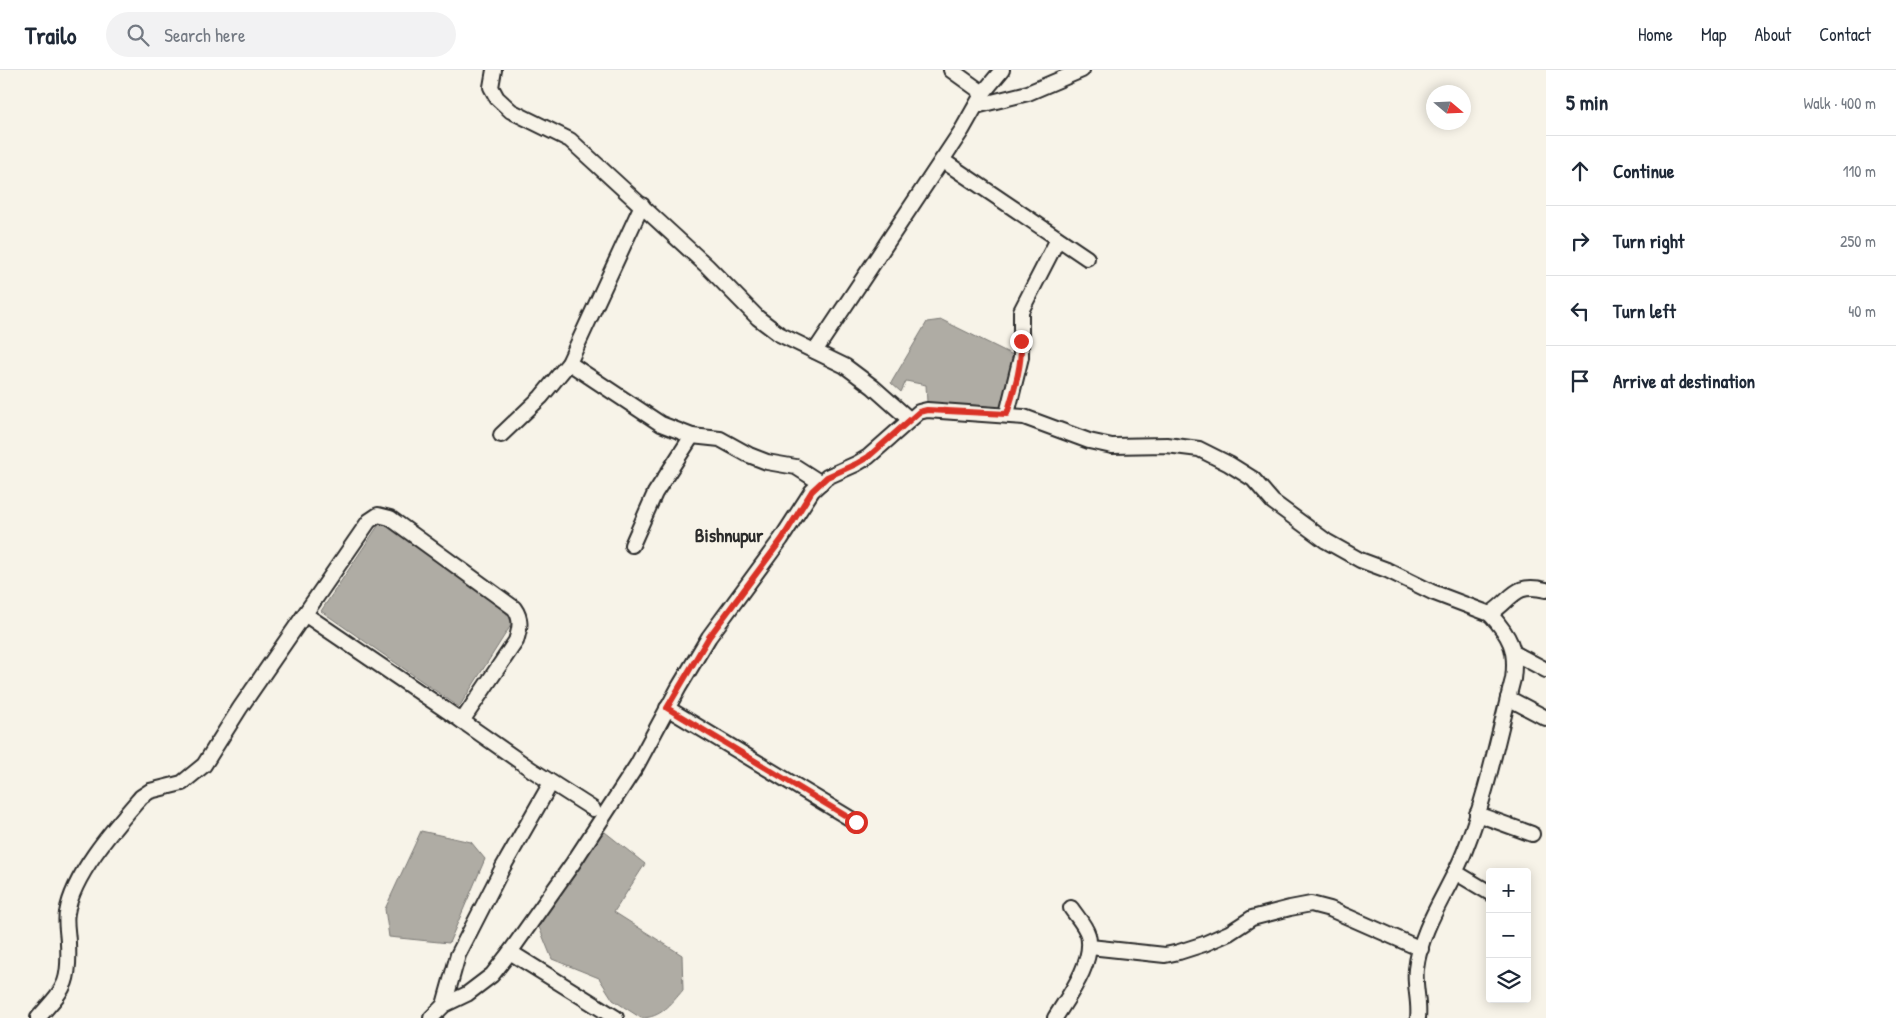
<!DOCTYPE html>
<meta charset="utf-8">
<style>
:root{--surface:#fff;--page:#f2f2f3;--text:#1f2937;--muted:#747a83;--line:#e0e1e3}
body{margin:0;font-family:"Patrick Hand",sans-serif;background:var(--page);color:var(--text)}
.controls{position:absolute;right:15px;bottom:15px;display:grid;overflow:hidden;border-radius:5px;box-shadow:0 2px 12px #0003}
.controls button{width:45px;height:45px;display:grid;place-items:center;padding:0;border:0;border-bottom:1px solid var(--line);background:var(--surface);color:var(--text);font:25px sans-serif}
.compass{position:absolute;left:1426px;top:15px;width:45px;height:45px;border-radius:50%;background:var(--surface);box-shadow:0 2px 12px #0003;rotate:109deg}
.stop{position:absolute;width:15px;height:15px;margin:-11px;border:4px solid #d93025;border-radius:50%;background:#fff}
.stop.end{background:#d93025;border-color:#fff;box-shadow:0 1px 5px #0008}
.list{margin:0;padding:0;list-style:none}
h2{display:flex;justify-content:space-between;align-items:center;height:65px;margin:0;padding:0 20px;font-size:21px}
h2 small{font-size:16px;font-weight:400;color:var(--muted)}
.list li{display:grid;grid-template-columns:32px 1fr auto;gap:15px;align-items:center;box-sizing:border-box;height:70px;padding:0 20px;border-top:1px solid var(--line)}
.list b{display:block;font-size:19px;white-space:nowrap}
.list em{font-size:16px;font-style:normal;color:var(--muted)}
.icon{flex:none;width:28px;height:28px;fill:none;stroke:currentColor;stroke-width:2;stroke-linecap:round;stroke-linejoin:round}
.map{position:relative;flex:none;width:1546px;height:948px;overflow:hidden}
header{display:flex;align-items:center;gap:30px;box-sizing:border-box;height:70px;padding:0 25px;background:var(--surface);border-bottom:1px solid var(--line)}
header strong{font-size:24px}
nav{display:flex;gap:28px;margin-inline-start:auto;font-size:18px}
.search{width:350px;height:45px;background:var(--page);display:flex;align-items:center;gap:12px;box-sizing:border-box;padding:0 18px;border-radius:28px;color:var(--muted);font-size:19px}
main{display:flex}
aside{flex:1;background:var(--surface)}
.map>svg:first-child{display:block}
.water{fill:#afaca4;stroke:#7a7874}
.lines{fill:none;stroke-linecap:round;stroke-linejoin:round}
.minor-casing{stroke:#2b2b2b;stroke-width:18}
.minor{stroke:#f7f3e8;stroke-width:14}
.route{stroke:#d93025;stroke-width:6}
.labels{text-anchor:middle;stroke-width:5;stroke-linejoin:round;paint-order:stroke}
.district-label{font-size:19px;font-weight:bold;fill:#2b2b2b;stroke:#f7f3e8}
</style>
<header>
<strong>Trailo</strong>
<div class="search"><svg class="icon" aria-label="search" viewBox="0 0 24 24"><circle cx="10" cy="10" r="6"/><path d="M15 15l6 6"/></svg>Search here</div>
<nav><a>Home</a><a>Map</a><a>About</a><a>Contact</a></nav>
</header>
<main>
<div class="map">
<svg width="1546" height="948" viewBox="0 0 1546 948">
<rect width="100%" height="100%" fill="#f7f3e8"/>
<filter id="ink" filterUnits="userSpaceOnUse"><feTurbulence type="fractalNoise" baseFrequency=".02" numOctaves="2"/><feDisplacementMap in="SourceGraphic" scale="10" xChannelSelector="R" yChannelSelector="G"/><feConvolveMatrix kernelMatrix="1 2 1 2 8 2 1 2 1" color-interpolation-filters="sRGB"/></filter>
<g filter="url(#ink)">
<!-- water -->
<g class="water">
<polygon points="942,250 1015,286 1000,339 927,332 926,315 906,311 901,322 891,313 927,252"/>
<polygon points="384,447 487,519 513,552 459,637 321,541"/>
<polygon points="421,761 471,772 485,789 449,873 389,867 385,839"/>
<path d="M605,762L645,794L614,842L682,885L683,920C671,934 661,948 641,948L613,930L599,908L552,889L539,857L579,784Z"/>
</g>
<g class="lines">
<defs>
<g id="minor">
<polyline points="494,0 491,17 497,28 511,41 570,70 707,196 758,248 779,264 845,296 873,317 909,349"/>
<polyline points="951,0 983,23"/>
<polyline points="976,36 1028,23 1082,0"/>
<polyline points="942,90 1087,188"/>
<polyline points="815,281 962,60 983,23 1002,0"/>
<polyline points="569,293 661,354 692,366 720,369 749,385 767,392 796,397 821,413"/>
<polyline points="1007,344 1021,287 1021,241 1058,169"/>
<polyline points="501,365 541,327 569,293 642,135"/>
<polyline points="632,475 655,423 692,366"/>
<polyline points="306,545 462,651"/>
<polyline points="1514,583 1546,600"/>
<polyline points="1508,628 1546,648"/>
<polyline points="667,638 856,752"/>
<polyline points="1477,744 1532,764"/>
<polyline points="1455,802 1490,823"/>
<polyline points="1090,877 1165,885 1179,882 1204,874 1229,863 1252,848 1290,838 1311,834 1330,839 1421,879"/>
<polyline points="510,882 616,948"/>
<polyline points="444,935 458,885 503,797 551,713"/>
<path d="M38,948C65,917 70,915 68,873C68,864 65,852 67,843C73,804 116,756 141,727L150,721L182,713L204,695L240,638L369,451L378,445L390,448L514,538C522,549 520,558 516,571L462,651L532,700L593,739"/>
<path d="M431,948L444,935L467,924L492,905L510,882L573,793L637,695L679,617L709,567L781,469L812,421L827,407L856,394L868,387L919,342L927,340L1024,347L1089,371L1112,376L1167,375L1199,379L1229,394L1253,409L1273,432L1326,471L1360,490L1387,500L1432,522L1490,544C1514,528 1514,512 1546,520"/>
<path d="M1055,948C1068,927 1095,891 1088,865C1085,855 1077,847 1071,838"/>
<path d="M1418,948C1420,932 1414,915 1416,899C1421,855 1450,820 1465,780C1487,725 1498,666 1513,609C1517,579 1510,566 1490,544"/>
</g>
</defs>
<!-- minor casing -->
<use href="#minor" class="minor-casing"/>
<!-- minor -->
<use href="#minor" class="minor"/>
</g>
</g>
<g class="lines" filter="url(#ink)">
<!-- route -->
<path class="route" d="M856,752L667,638L709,567L782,469L812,421L827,407L856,394L868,387L919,342L927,340L1007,344C1014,320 1022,297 1021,271"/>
</g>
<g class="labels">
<!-- district labels -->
<g class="district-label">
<text x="729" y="472">Bishnupur</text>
</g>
</g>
</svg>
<div class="controls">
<button>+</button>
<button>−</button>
<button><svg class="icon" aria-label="layers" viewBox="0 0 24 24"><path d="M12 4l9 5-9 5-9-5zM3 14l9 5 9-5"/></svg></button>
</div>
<svg class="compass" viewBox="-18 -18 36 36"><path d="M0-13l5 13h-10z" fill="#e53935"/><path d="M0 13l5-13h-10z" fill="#747a83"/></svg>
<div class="stop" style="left:856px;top:752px"></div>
<div class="stop end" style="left:1021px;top:271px"></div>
</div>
<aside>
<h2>5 min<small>Walk · 400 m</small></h2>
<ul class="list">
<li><svg class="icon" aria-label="ahead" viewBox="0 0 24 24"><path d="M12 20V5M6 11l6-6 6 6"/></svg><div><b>Continue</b></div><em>110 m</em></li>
<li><svg class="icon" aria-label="right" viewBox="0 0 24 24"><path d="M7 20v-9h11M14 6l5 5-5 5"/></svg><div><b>Turn right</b></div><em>250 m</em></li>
<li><svg class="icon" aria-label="left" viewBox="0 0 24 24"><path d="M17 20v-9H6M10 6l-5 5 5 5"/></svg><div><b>Turn left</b></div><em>40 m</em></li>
<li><svg class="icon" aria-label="arrive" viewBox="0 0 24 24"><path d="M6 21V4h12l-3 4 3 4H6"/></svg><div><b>Arrive at destination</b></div></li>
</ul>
</aside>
</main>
